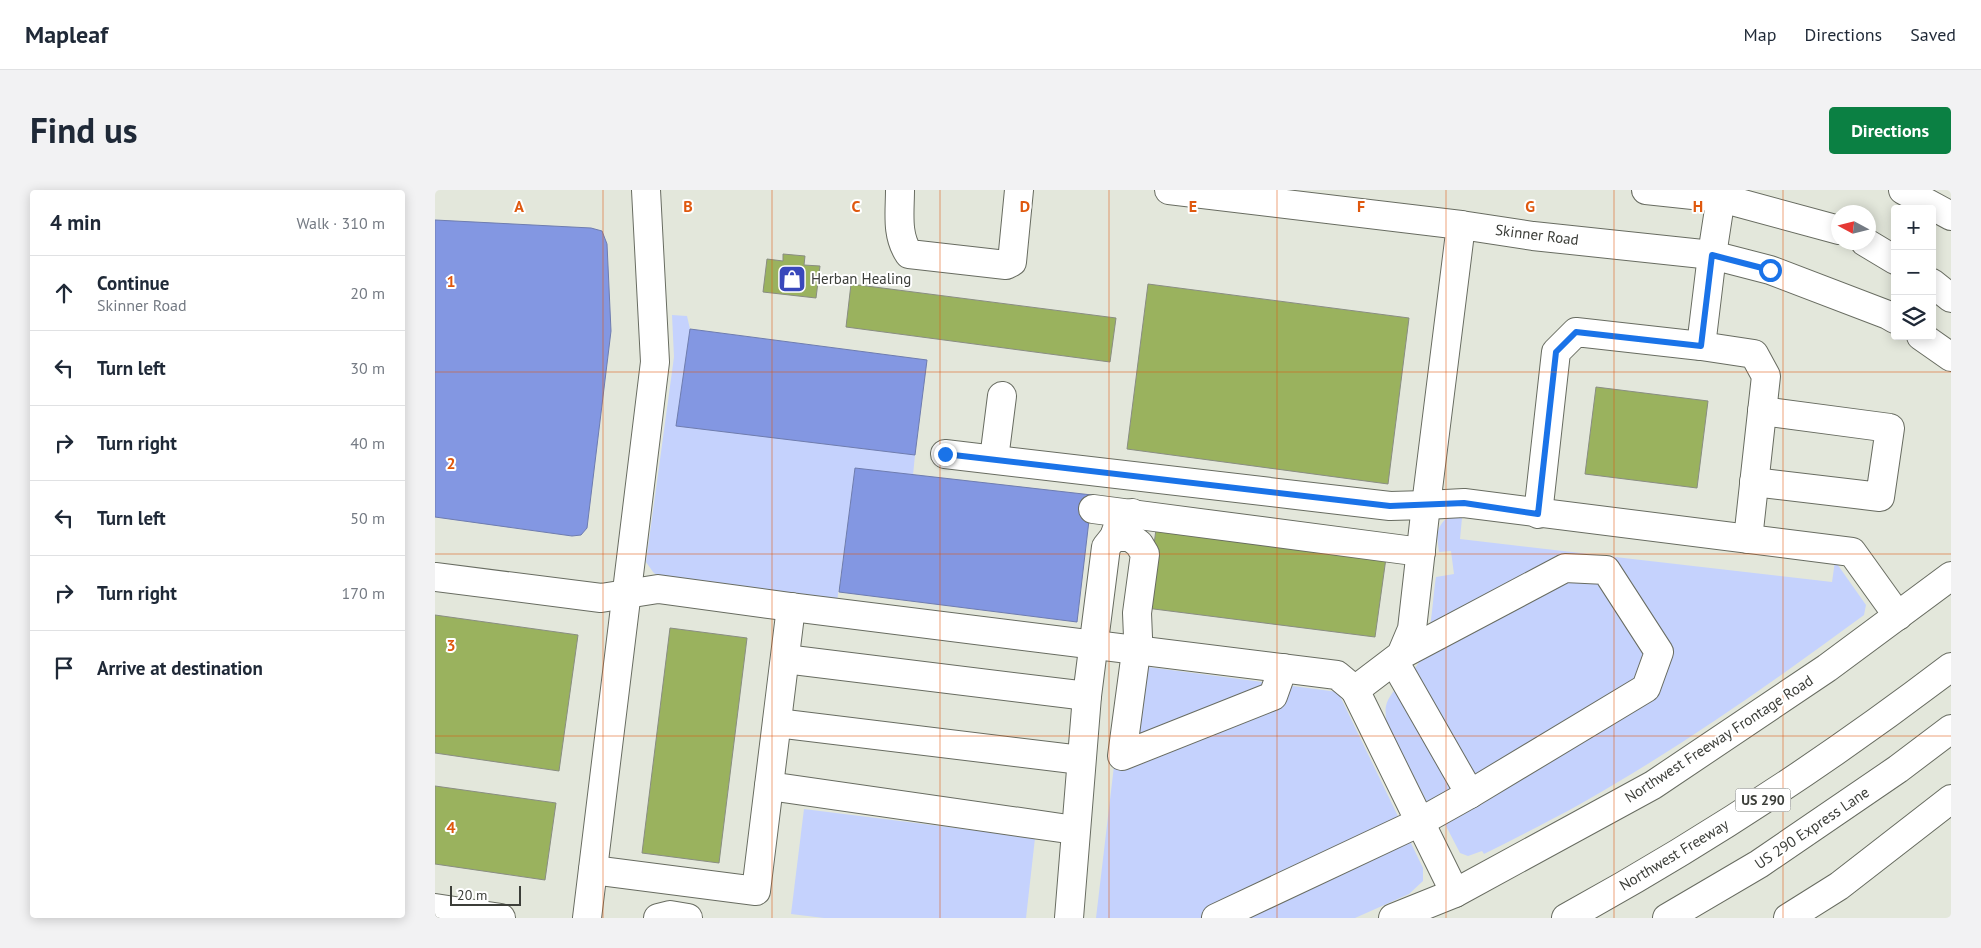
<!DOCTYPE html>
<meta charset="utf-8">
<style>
:root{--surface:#fff;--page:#f2f2f3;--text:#1f2937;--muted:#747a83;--line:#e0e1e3;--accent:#0b8043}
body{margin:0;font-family:"PT Sans",sans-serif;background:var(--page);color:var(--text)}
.controls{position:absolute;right:15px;top:15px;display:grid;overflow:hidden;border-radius:5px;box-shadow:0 2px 12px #0003}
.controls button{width:45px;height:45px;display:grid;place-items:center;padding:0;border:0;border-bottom:1px solid var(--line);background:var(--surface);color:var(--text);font:25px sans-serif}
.compass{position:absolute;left:1396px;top:15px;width:45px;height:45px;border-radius:50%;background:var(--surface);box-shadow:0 2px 12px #0003;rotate:277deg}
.scale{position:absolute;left:15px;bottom:12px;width:71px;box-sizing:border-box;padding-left:5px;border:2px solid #3c3e39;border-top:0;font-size:14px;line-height:18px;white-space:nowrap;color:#3c3e39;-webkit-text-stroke:4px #fff;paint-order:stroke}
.stop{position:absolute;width:15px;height:15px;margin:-11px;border:4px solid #1a73e8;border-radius:50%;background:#fff}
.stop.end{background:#1a73e8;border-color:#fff;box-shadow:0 1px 5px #0008}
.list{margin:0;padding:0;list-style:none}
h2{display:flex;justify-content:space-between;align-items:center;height:65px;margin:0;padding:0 20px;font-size:21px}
h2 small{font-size:16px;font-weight:400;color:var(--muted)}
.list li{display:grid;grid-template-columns:32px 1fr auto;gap:15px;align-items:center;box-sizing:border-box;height:75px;padding:0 20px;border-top:1px solid var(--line)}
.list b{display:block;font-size:19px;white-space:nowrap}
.list p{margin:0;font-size:16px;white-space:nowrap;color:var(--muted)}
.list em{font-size:16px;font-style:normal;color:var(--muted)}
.icon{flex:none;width:28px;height:28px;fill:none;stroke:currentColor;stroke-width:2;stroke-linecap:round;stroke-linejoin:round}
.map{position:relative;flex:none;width:1516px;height:728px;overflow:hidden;border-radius:5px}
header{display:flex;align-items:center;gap:30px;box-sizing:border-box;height:70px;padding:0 25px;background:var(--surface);border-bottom:1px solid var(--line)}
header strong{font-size:24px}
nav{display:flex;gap:28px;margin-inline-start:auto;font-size:18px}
.intro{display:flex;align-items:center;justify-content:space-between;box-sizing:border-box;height:120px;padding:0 30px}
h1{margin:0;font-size:35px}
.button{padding:12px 22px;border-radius:5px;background:var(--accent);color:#fff;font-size:18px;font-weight:700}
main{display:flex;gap:30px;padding:0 30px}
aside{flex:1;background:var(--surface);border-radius:5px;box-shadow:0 2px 12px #0003}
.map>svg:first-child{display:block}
.green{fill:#c5d2fd}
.water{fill:#8397e2;stroke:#6e7caf}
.building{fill:#9ab25e;stroke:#898d82}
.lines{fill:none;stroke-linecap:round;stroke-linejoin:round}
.minor-casing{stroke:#686c61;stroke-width:30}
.major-casing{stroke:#686c61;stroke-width:30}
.highway-casing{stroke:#686c61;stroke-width:30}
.minor{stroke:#fff;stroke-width:28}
.major{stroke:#fff;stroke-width:28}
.highway{stroke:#fff;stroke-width:28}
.route{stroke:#1a73e8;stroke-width:6}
.grid{fill:none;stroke:#df580e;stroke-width:1;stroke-opacity:0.55}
.labels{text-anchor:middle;stroke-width:4;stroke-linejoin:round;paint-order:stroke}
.shield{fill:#fff;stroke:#767874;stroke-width:1}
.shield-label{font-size:14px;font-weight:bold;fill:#3c3e39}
.street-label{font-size:15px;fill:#3c3e39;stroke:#fff}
.poi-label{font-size:15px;fill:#3c3e39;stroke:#fff;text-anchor:start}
.grid-label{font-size:16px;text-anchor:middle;font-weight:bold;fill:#df580e;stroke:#fff;stroke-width:4;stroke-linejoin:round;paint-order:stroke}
</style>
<header>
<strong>Mapleaf</strong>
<nav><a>Map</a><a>Directions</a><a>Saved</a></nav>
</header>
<div class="intro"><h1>Find us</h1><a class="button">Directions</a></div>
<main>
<aside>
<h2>4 min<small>Walk · 310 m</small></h2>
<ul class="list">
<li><svg class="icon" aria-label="ahead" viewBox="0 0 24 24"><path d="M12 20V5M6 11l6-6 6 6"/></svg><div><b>Continue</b><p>Skinner Road</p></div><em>20 m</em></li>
<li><svg class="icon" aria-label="left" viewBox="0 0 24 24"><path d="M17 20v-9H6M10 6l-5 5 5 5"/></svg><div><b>Turn left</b></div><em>30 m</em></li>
<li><svg class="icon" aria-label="right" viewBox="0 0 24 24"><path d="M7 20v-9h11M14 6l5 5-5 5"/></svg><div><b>Turn right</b></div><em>40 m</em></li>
<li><svg class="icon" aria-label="left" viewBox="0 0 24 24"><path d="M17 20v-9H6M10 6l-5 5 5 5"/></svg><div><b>Turn left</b></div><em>50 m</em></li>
<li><svg class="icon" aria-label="right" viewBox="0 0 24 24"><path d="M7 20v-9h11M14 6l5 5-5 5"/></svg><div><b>Turn right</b></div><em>170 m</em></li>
<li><svg class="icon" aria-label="arrive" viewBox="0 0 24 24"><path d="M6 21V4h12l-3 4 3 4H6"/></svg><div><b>Arrive at destination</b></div></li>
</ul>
</aside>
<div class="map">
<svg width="1516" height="728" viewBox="0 0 1516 728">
<rect width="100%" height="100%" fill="#e3e7db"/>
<!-- green -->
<g class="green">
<polygon points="237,125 252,126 255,139 241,236 480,265 478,285 420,278 402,412 226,389 218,382 211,372 239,167"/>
<path d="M1013,327L1027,328L1025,349L1397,392L1400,371L1431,415L1429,425C1338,492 1246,557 1147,613C1115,631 1082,647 1049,664L1047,661L1033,666L1025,663L1011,636L997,622L951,531C951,526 950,520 951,516C956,497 977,487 985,470C997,448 997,412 1001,387L1019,384L1016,361L1004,362C1002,346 1000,338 1013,327Z"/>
<polygon points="713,477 903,502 988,678 988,691 974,704 920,728 661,728 690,483 710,484"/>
<polygon points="369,619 600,648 591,728 389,728 356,724"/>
</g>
<!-- water -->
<g class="water">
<polygon points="0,30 156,38 167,41 172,54 176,141 152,338 146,345 137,346 0,327"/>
<polygon points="255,139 492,170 480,265 241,236"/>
<polygon points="420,278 657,305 642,432 404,402"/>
</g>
<!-- building -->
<g class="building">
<polygon points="348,64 370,66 369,75 385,76 381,108 328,102 332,69 348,71"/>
<polygon points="416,94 681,128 675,172 411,137"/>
<polygon points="713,94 974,128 953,294 692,259"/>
<polygon points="1161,197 1273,211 1262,298 1150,284"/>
<polygon points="721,339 951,368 940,447 711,418"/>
<polygon points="0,425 143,445 124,581 0,563"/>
<polygon points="235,438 312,448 284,673 207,663"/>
<polygon points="0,596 121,613 110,690 0,674"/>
</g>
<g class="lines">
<defs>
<g id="minor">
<path d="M465,0C465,22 461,45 474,64L571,75L577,72L584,0"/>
<polyline points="734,0 1026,35 1098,46 1277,65 1335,80 1453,125 1460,129"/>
<polyline points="1211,0 1286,8 1404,40"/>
<polyline points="1468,0 1516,26"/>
<polyline points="1026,35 991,315 1029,313 1417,362 1463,426"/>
<polyline points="1430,52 1460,70"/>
<polyline points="1497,93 1516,108"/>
<polyline points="1486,146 1516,167"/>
<polyline points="1266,156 1319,164 1331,186 1313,349"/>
<polyline points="510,264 955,316 991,315 977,439 966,465 920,500 1020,703"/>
<polyline points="559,269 567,206"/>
<polyline points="1319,292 1445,307 1455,238 1327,221"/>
<polyline points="658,319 986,362"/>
<polyline points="1103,324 1121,162 1141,142 1266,156 1277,65 1287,0"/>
<polyline points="679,347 695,347 704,354 710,364 702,423 703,447 687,566 838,506 848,478"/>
<polyline points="0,387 166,408 223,399 356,417 902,485 920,500"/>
<polyline points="350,469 652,506"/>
<polyline points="959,471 1035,604"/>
<polyline points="342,533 646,570"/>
<polyline points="334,596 640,640"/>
<polyline points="158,680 321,701 356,417"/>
<polyline points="0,718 66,728"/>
<polyline points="152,728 220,172 211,0"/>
<polyline points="223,728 235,725 253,728"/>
<polyline points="634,728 652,506 671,357 679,347 684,333 697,323"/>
<polyline points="781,728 985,632 1035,604 1211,498 1224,462 1171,380 1130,378 966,465"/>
</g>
<polyline id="major" points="958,728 1020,703 1218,595 1392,478 1516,386"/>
<g id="highway">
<path d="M1131,728C1266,654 1394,570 1516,477"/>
<polyline points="1232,728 1324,674 1463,579 1516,539"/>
<polyline points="1353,728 1404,696 1516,609"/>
</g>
</defs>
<!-- minor casing -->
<use href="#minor" class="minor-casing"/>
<!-- major casing -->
<use href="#major" class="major-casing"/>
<!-- highway casing -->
<use href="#highway" class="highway-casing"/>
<!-- minor -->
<use href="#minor" class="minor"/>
<!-- major -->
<use href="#major" class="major"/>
<!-- highway -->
<use href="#highway" class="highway"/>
</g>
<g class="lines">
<!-- route -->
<polyline class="route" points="510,264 955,316 1029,313 1103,324 1121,162 1141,142 1266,156 1277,65 1335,80"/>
</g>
<!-- grid -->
<path class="grid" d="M168,0V728M337,0V728M505,0V728M674,0V728M842,0V728M1011,0V728M1179,0V728M1348,0V728M0,182H1516M0,364H1516M0,546H1516"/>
<!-- icons -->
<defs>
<symbol id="shop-square" viewBox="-11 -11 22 22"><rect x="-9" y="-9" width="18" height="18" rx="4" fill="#3948bb" stroke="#fff"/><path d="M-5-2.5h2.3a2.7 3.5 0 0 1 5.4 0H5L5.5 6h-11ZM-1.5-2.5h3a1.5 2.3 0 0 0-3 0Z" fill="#fff"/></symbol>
</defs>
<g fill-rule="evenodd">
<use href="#shop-square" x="341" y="73" width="32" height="32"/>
</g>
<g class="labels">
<!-- shield labels -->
<rect class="shield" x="1300.5" y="598.5" width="55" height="23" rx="4"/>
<g class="shield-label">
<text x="1328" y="615">US 290</text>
</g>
<!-- street labels -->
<g class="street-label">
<text transform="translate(1102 45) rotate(7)" y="5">Skinner Road</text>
<text transform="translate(1284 549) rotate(-33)" y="5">Northwest Freeway Frontage Road</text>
<text transform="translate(1377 638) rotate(-34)" y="5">US 290 Express Lane</text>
<text transform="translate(1239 665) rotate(-31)" y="5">Northwest Freeway</text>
</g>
<!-- poi labels -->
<g class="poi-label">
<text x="376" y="94">Herban Healing</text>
</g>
</g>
<g class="grid-label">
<text x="84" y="22">A</text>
<text x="253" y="22">B</text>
<text x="421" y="22">C</text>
<text x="590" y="22">D</text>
<text x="758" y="22">E</text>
<text x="926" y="22">F</text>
<text x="1095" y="22">G</text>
<text x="1263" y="22">H</text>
<text x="16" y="97">1</text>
<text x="16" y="279">2</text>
<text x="16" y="461">3</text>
<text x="16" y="643">4</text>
</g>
</svg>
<div class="controls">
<button>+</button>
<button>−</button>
<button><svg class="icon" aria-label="layers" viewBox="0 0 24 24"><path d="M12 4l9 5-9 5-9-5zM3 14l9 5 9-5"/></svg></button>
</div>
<svg class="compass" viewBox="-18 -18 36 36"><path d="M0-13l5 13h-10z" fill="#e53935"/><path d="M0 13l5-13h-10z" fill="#747a83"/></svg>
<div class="scale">20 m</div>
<div class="stop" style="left:1335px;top:80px"></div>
<div class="stop end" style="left:510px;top:264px"></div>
</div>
</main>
